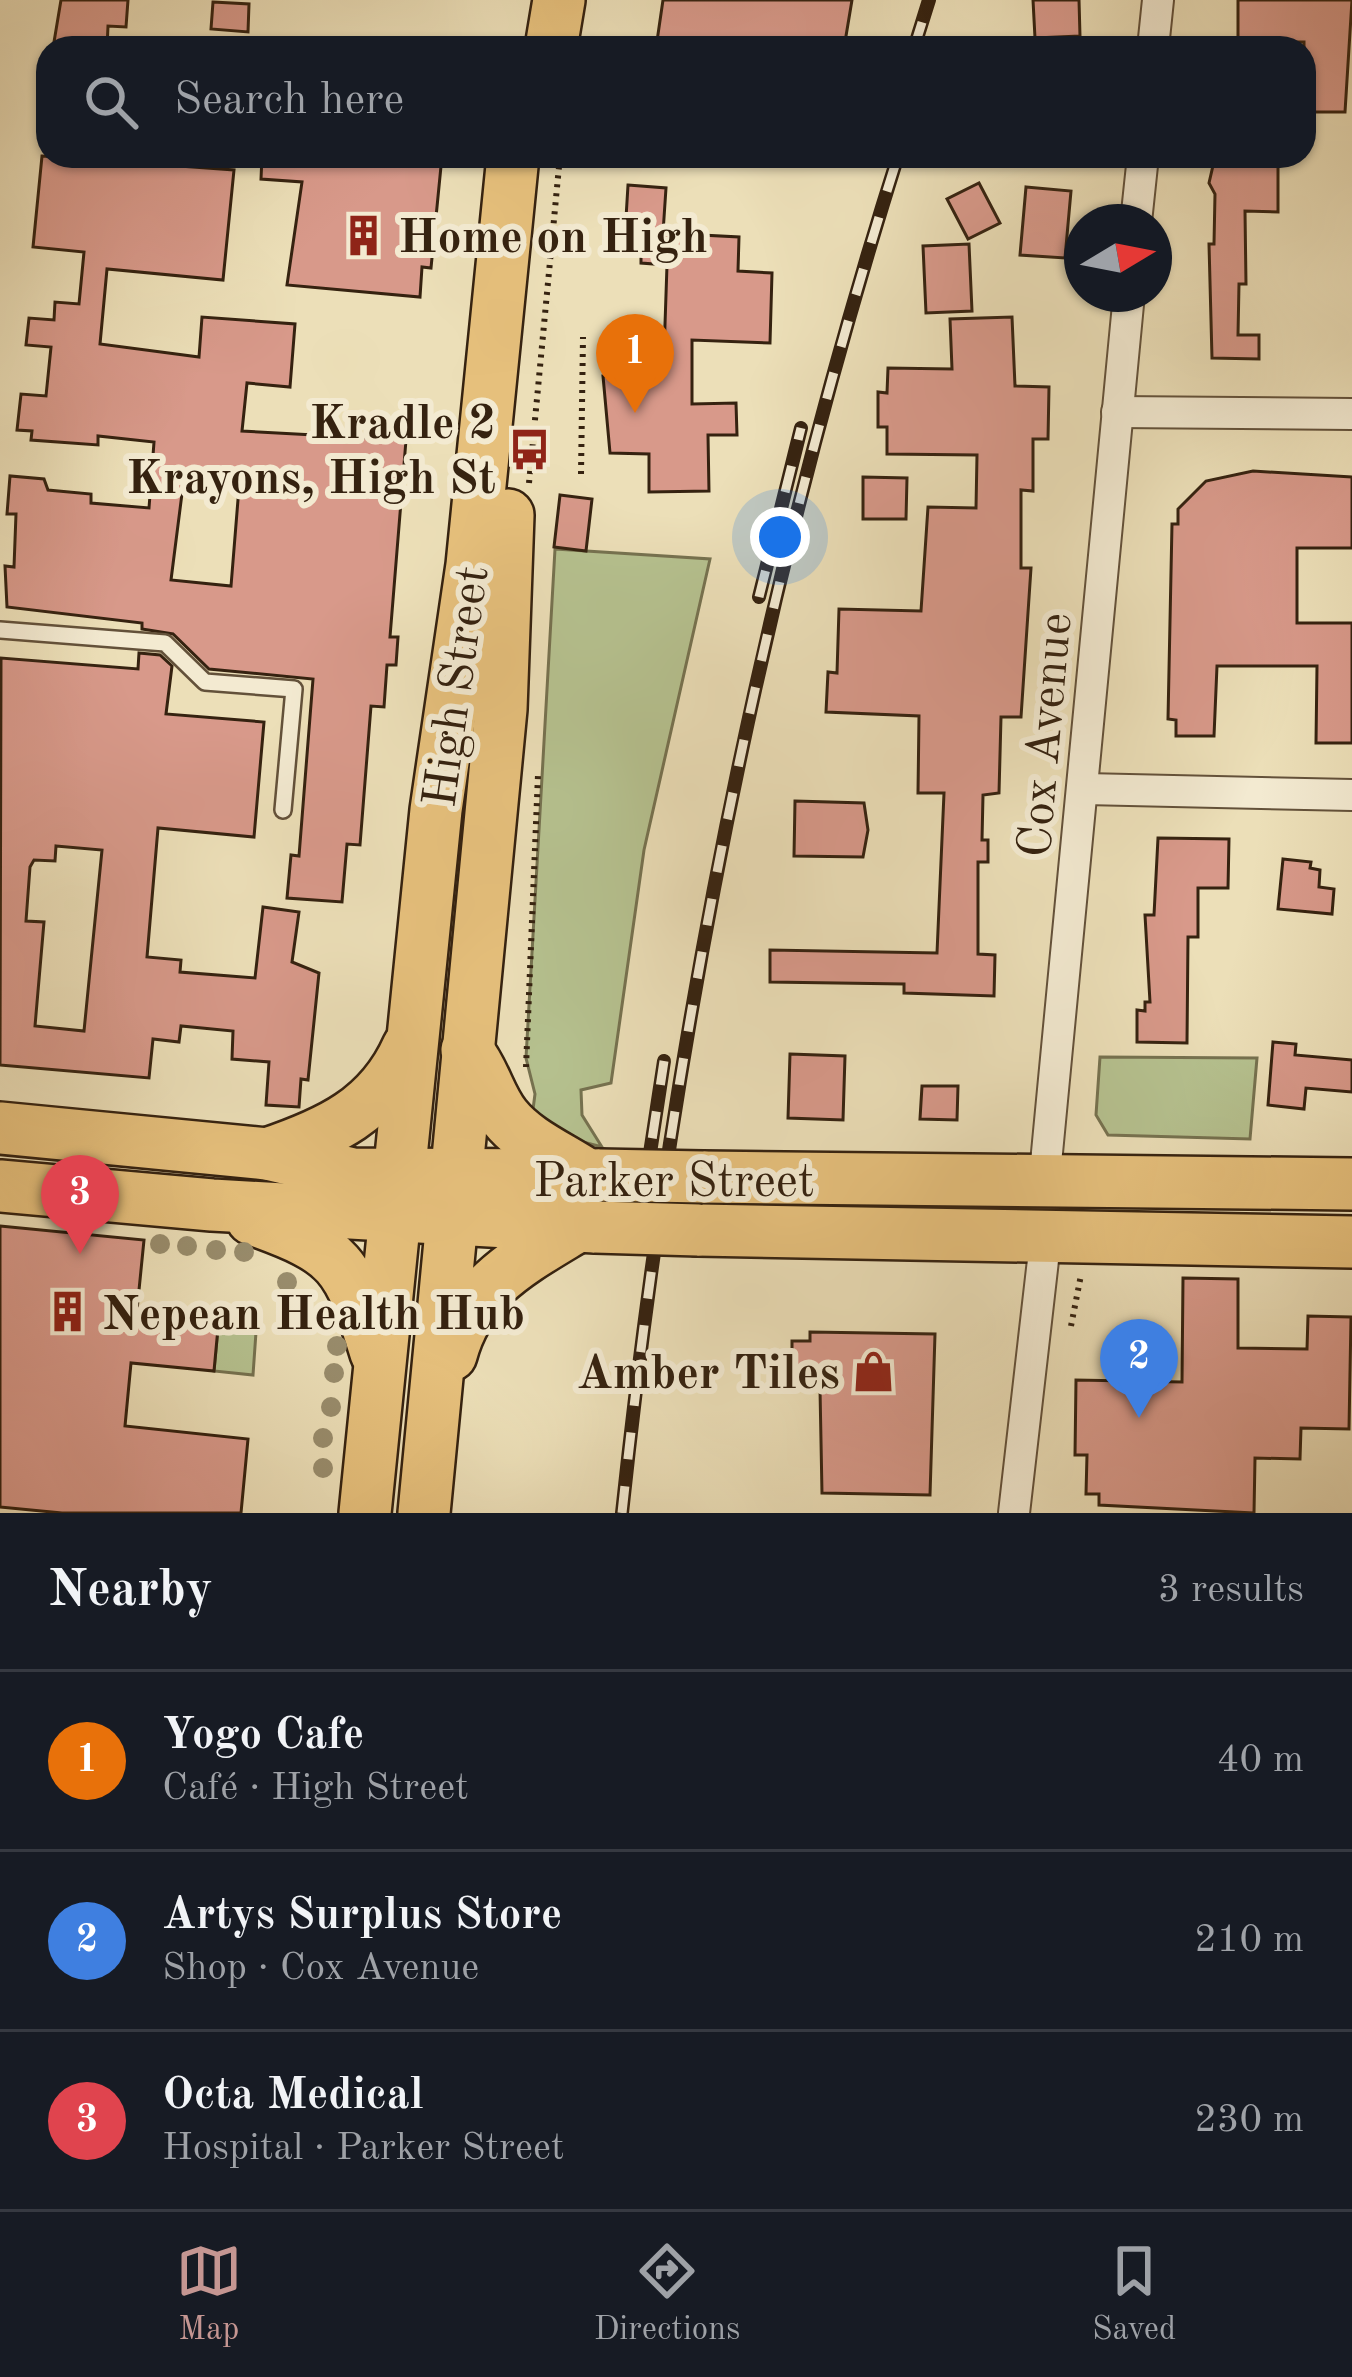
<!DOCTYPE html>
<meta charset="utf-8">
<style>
:root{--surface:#171b24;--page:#20242c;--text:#f1f3f6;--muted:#9ea1a6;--line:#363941;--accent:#c59692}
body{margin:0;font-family:"Old Standard TT",serif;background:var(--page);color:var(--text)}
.compass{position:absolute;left:1064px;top:204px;width:108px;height:108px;border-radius:50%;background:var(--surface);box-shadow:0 3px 9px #0004;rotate:80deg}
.you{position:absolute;left:780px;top:537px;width:42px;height:42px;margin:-30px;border:9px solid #fff;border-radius:50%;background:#1a73e8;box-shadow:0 0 0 18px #1a73e833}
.badge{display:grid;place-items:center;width:78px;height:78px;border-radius:50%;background:var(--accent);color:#fff;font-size:39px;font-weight:700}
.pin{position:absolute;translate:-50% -99px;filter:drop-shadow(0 3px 6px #0008)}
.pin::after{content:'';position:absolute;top:63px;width:42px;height:36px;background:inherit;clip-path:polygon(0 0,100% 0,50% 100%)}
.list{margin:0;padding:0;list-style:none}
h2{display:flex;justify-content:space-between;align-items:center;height:156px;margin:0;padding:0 48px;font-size:51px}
h2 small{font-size:39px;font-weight:400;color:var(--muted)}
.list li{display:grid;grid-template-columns:78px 1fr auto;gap:36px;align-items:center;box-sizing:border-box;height:180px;padding:0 48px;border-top:3px solid var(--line)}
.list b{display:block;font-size:45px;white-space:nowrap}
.list p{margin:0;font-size:39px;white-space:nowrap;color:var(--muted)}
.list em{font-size:39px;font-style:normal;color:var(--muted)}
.icon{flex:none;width:66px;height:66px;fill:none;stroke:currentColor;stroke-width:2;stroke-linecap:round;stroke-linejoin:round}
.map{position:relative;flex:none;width:1352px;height:1513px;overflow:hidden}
.search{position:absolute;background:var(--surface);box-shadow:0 3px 9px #0004;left:36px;right:36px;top:36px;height:132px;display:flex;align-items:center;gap:30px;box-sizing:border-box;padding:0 42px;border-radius:36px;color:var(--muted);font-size:45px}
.sheet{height:696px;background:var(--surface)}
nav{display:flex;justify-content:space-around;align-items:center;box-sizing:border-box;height:168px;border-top:3px solid var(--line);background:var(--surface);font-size:33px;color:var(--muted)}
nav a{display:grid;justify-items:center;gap:6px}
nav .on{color:var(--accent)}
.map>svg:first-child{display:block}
.green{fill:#b6c290;stroke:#767250;stroke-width:3}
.building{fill:#d8998a;stroke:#352210;stroke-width:3;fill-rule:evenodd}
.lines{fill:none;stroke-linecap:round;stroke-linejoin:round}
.service-casing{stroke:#63513a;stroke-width:20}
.minor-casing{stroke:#63513a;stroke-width:34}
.trunk-casing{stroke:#352210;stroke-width:56}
.path{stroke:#352210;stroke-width:6;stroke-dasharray:3 6;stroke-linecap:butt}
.service{stroke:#f3ead1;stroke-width:15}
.minor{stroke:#f3ead1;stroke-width:30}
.trunk{stroke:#e6c07c;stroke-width:51}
.rail-casing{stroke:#352210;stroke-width:14}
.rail{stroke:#f3ead1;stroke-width:9;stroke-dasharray:27;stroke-linecap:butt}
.trunk-bridge-casing{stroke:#352210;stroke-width:56;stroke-linecap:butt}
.trunk-bridge{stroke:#e6c07c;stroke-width:51}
.tree{fill:#998d6d}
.labels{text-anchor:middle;stroke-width:12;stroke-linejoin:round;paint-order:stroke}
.poi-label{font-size:48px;font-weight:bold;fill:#352210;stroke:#f3ead1;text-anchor:start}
.street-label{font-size:48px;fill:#352210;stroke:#f3ead1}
</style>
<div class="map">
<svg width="1352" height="1513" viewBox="0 0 1352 1513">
<rect width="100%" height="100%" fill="#ecdfb8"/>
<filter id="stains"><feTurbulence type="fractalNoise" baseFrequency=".00167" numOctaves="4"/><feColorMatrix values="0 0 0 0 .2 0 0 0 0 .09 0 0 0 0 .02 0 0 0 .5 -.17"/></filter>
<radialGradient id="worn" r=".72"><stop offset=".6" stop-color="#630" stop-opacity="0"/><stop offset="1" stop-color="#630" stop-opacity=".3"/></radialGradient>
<!-- green -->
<g class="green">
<polygon points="555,549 710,559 644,850 611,1083 581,1090 582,1115 602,1147 568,1138 532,1117 535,1094 526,1058"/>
<polygon points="1100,1057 1257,1058 1250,1139 1108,1135 1096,1115"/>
<polygon points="218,1328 256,1332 253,1375 214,1371"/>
</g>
<!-- building -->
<g class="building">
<polygon points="61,0 128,0 126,27 108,26 107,48 53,48"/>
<polygon points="663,0 852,0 844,48 656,48"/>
<polygon points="1033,0 1079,0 1080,36 1035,38"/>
<polygon points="1238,0 1352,0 1345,112 1304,112 1304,42 1238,42"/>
<polygon points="213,2 249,4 248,32 211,29"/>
<path d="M42,156L234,170L223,280L107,269L100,344L199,357L202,317L295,324L290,387L247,383L242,431L406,440L390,637H398L396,665H387L384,707L371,706L360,845L347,844L342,902L287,898L291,855L299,856L313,679L209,669L173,634L142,629V623L7,607L5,566L14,567L16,514H7L10,476L44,479L48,490L91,494V503L149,508L154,442L98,436V445L31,440L32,431L17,430L21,394L46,396L51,347L26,345L29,318L54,320L55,302L79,304L84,252L33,247ZM185,470L240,475L231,586L171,580Z"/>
<polygon points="262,156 442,156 431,268 422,267 420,297 287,285 302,182 261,179"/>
<polygon points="1215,157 1278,158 1278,212 1245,211 1246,284 1239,284 1238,335 1259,335 1259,359 1212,358 1209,244 1214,244 1215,194 1209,183"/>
<polygon points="979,183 1000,223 968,239 947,199"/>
<polygon points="628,185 666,188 663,233 739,237 738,271 772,273 770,343 692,340 692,404 736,403 737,435 708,435 709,491 649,492 649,454 610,453 603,376 654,376 654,354 664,354 667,265 641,263 641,252 624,251"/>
<polygon points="1026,187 1071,191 1065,258 1020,255"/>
<polygon points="969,244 972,311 926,313 923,246"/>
<polygon points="1012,317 1015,386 1049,387 1048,439 1033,439 1033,491 1021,490 1021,568 1031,568 1021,717 1001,717 999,793 983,795 982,840 988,840 988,862 978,862 978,954 995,955 994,996 904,993 904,984 770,982 770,950 937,953 944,793 918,793 919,716 826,712 828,672 837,673 839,609 921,611 928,507 976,508 977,455 887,454 887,427 878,427 878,392 887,393 888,368 952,369 950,319"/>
<polygon points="1253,471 1352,477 1352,548 1297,548 1297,623 1352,623 1352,743 1316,743 1317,666 1217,666 1214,736 1176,736 1176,720 1168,719 1172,524 1178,524 1178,509 1206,481"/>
<polygon points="863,477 907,478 906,519 863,519"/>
<polygon points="560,495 592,499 586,551 554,547"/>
<path d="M139,653L160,655L172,666L166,714L264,722L254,837L158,828L147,957L181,960L180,972L255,978L263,907L299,912L292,962L319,973L308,1080L301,1079L299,1107L266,1105L269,1062L232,1059L233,1031L181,1026L179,1042L153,1039L149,1078L0,1065L1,658L138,669ZM56,846L102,850L84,1031L35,1026L44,922L26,921L30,867L34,860L55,861Z"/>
<polygon points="795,801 864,803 868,830 863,857 794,856"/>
<polygon points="1158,838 1229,839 1228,888 1198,888 1198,937 1188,937 1187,1043 1137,1042 1137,1010 1145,1011 1145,1002 1150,1002 1145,915 1154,915"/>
<polygon points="1283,859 1311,862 1310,868 1320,870 1319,887 1334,889 1332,914 1278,909"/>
<polygon points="1273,1042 1296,1044 1295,1055 1352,1060 1352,1092 1306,1088 1304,1109 1268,1105"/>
<polygon points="790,1054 845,1056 843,1120 788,1118"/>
<polygon points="922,1086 958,1086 957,1120 920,1119"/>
<polygon points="0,1226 144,1240 136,1320 218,1328 214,1371 131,1363 125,1426 248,1439 241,1513 62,1513 0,1507"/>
<polygon points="1183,1278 1238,1279 1238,1348 1307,1349 1308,1316 1351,1317 1349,1429 1301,1428 1300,1459 1255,1458 1254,1513 1099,1505 1099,1494 1086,1494 1087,1455 1075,1455 1076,1380 1182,1382"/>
<polygon points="810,1332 935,1334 930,1495 822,1493 820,1389 792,1389 792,1341 810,1341"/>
</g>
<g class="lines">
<defs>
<polyline id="service" points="0,630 165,643 205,682 294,689 283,810"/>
<g id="minor">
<polyline points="1153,48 1158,0"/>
<polyline points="1136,222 1143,156"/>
<polyline points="1117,412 1352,414"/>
<polyline points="1085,789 1352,795"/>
<polyline points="1044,1184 1129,294"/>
<polyline points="1014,1513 1046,1234"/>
</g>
<g id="trunk">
<polyline points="551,48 559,0"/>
<path d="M467,1050C485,1072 489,1097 505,1117C525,1142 558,1156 584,1173"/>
<polyline points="0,1128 267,1154 353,1174 599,1175"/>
<path d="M267,1154C329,1133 380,1110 408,1047"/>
<polyline points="703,1177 1352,1184"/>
<polyline points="0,1186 212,1205 595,1227"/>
<path d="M252,1219C342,1251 348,1263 376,1353"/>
<polyline points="698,1230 1352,1242"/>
<path d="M451,1355C469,1287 520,1261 576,1227"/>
<polyline points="365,1513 436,810 472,565 513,156"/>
<polyline points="424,1513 501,709 508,515"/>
</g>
</defs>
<!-- service casing -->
<use href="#service" class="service-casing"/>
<!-- minor casing -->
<use href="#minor" class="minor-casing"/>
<!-- trunk casing -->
<use href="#trunk" class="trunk-casing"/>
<!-- path -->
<g class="path">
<polyline points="581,474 583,337"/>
<polyline points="529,483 560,156"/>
<polyline points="526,1067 538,775"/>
<polyline points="1071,1326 1081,1275"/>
</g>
<!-- service -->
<use href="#service" class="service"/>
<!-- minor -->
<use href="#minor" class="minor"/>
<!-- trunk -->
<use href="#trunk" class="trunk"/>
<defs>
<g id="rail">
<polyline points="914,48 929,0"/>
<polyline points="759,597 801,428"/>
<polyline points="636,1245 664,1061"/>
<path d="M622,1513C671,1052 758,598 898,156"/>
</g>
</defs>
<!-- rail casing -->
<use href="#rail" class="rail-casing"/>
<!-- rail -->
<use href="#rail" class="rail"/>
<defs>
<g id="trunk-bridge">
<polyline points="599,1175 703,1177"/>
<polyline points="595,1227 698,1230"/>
</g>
</defs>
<!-- trunk-bridge casing -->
<use href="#trunk-bridge" class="trunk-bridge-casing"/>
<!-- trunk-bridge -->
<use href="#trunk-bridge" class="trunk-bridge"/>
</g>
<!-- trees -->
<g class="tree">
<circle cx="160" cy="1244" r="10"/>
<circle cx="187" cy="1246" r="10"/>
<circle cx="216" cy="1250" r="10"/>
<circle cx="244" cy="1252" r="10"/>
<circle cx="287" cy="1282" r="10"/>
<circle cx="301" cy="1302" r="10"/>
<circle cx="314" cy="1319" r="10"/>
<circle cx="337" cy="1346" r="10"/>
<circle cx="334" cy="1373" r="10"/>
<circle cx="331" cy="1407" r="10"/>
<circle cx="323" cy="1438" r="10"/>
<circle cx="323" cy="1468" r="10"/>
</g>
<!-- icons -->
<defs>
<symbol id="building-bare" viewBox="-9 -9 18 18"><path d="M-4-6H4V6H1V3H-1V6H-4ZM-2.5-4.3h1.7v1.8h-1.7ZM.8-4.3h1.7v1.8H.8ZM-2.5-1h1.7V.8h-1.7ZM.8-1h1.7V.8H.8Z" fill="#8f2418" stroke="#f3ead1" stroke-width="2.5" paint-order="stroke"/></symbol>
<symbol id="bus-bare" viewBox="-9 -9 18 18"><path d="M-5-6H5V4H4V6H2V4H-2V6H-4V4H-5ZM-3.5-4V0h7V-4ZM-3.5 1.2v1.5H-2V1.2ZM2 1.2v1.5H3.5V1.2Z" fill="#8f2418" stroke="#f3ead1" stroke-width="2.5" paint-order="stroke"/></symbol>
<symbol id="shop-bare" viewBox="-9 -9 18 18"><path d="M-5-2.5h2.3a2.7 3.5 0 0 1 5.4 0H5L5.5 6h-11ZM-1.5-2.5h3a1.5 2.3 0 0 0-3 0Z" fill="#8f2418" stroke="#f3ead1" stroke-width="2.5" paint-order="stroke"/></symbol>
</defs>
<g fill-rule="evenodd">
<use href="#building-bare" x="334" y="206" width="59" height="59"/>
<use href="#bus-bare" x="500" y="420" width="59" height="59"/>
<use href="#building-bare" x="38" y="1282" width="59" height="59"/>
<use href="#shop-bare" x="844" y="1342" width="59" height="59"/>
</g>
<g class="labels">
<!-- poi labels -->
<g class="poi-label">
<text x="398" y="252">Home on High</text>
<text x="496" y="438" text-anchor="end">Kradle 2<tspan x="496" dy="55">Krayons, High St</tspan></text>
<text x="102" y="1329">Nepean Health Hub</text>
<text x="840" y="1388" text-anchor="end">Amber Tiles</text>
</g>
<!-- street labels -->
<g class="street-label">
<text transform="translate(454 686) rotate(-82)" y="17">High Street</text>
<text transform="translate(1043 735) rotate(-85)" y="17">Cox Avenue</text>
<text x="674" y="1196">Parker Street</text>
</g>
</g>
<rect width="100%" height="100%" filter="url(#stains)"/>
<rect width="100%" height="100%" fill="url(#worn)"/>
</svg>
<svg class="compass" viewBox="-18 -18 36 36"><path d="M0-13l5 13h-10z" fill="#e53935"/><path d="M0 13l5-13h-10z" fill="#9ea1a6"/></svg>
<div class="you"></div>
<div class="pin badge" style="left:635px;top:413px;background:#e8710a">1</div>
<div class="pin badge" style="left:1139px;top:1418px;background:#3f7fe0">2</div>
<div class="pin badge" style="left:80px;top:1254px;background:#e0444e">3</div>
<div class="search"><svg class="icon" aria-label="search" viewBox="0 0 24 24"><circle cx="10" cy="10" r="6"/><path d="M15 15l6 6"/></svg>Search here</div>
</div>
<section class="sheet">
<h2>Nearby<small>3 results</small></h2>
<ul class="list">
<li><span class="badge" style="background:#e8710a">1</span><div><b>Yogo Cafe</b><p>Café · High Street</p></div><em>40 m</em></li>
<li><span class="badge" style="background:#3f7fe0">2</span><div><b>Artys Surplus Store</b><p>Shop · Cox Avenue</p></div><em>210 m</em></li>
<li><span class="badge" style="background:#e0444e">3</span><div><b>Octa Medical</b><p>Hospital · Parker Street</p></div><em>230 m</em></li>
</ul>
</section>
<nav>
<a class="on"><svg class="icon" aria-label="map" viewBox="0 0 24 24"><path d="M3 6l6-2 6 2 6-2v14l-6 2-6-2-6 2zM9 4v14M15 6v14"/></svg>Map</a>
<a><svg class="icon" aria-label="directions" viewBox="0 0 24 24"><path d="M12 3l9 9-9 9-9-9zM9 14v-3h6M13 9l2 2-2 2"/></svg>Directions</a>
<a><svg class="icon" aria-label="saved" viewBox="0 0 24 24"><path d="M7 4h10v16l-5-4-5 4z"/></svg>Saved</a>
</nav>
